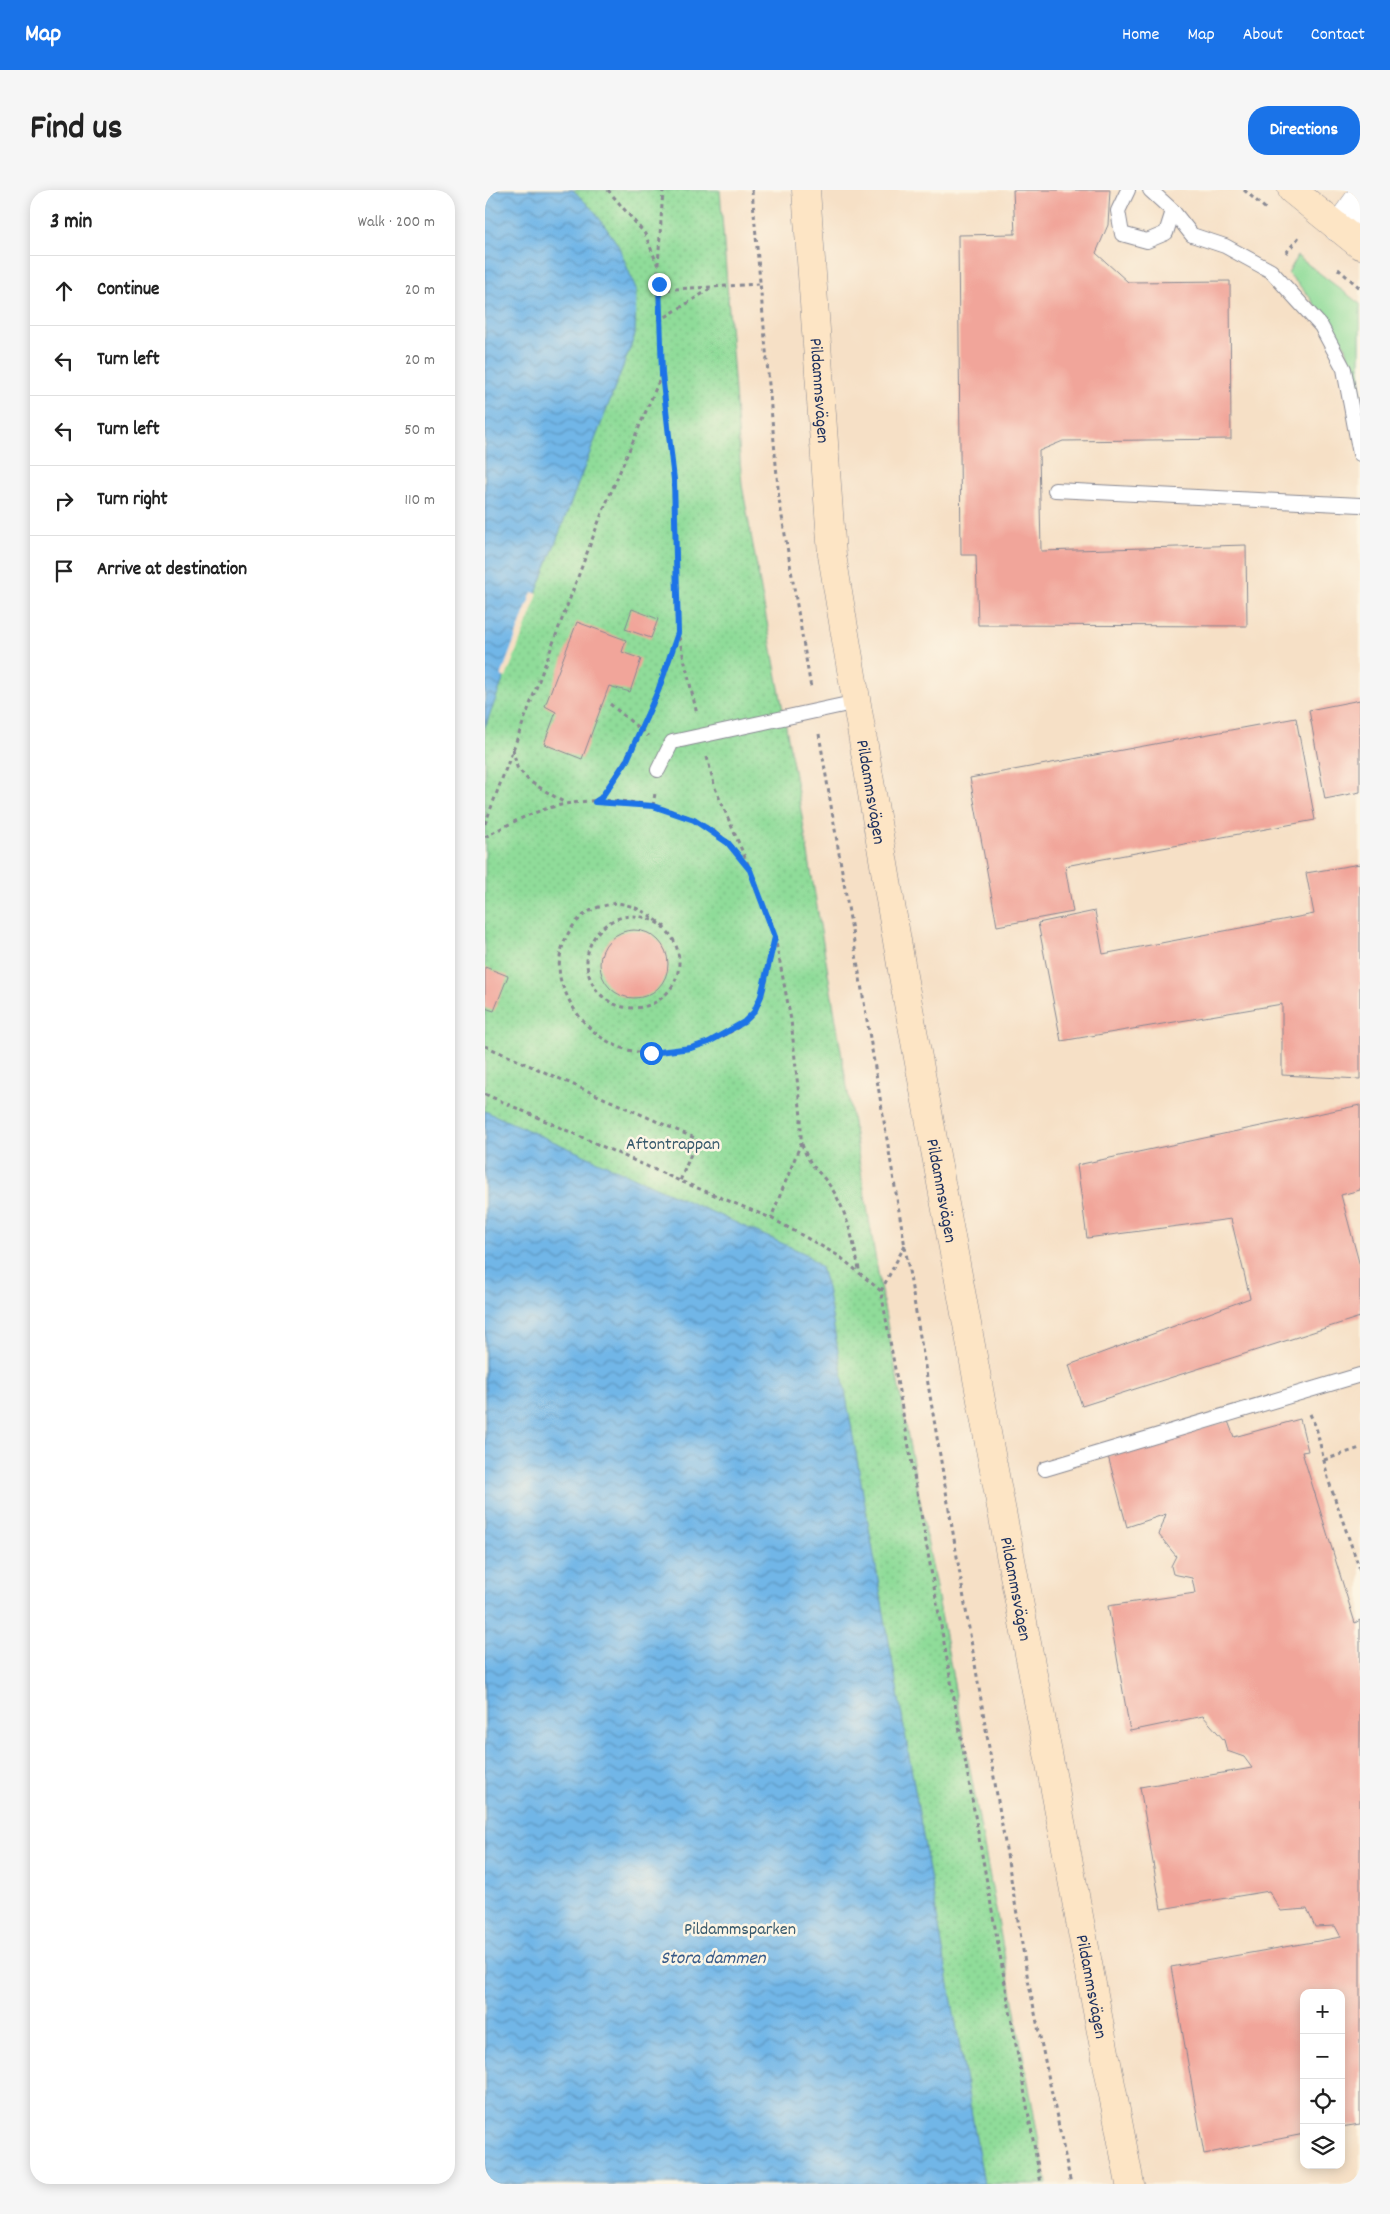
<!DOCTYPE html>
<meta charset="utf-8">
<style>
:root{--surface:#fff;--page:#f6f6f6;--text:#222;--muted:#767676;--line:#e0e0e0;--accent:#1a73e8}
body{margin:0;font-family:Dekko,sans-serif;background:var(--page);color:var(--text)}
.controls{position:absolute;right:15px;bottom:15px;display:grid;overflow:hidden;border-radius:10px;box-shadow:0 2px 12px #0003}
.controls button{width:45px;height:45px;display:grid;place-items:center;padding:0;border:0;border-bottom:1px solid var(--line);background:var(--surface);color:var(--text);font:25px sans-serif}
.stop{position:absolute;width:15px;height:15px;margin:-11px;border:4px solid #1a73e8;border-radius:50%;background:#fff}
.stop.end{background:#1a73e8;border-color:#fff;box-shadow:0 1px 5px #0008}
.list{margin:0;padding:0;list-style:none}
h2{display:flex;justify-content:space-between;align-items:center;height:65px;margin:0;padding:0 20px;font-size:21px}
h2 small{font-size:16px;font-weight:400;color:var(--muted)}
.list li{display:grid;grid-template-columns:32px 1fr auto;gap:15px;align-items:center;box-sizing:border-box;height:70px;padding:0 20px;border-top:1px solid var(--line)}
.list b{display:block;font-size:19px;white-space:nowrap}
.list em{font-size:16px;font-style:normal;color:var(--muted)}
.icon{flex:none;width:28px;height:28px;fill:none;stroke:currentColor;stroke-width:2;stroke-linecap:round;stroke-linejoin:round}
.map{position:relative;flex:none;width:875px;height:1994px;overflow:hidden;border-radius:20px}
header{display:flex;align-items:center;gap:30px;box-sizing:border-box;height:70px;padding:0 25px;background:var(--accent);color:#fff}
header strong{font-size:24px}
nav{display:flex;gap:28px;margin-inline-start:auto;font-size:18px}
.intro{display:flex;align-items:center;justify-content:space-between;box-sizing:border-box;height:120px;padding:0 30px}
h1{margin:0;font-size:35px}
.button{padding:12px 22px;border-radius:20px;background:var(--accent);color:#fff;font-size:18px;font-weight:700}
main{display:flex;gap:30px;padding:0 30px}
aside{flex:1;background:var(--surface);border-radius:20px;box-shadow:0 2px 12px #0003}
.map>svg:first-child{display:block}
.grass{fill:#8fdc99;stroke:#55867c}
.park{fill:url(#park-dots);stroke:#55867c}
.water{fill:url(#water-waves);stroke:#4672a2}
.pier{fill:#f6e0c6}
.building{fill:#f1a59a}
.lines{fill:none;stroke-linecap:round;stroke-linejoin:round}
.lane-casing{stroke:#888892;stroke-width:16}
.street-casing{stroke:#888892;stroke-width:29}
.secondary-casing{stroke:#888892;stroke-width:29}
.path{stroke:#888892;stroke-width:3;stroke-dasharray:4 4;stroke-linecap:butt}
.lane{stroke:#fff;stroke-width:14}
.street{stroke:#fff;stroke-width:28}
.secondary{stroke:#fde5c5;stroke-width:28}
.route{stroke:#1a73e8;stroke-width:6}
.labels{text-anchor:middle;stroke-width:5;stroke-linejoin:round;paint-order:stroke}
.street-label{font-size:18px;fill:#1b2f5e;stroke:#fcf5e5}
.park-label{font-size:18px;fill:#385a6d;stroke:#fcf5e5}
.water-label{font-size:19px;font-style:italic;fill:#355887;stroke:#fcf5e5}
</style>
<header>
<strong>Map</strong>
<nav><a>Home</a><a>Map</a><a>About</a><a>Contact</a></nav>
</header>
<div class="intro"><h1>Find us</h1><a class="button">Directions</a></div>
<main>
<aside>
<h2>3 min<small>Walk · 200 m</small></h2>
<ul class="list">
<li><svg class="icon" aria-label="ahead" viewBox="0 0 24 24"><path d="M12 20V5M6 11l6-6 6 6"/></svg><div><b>Continue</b></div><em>20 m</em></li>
<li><svg class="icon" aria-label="left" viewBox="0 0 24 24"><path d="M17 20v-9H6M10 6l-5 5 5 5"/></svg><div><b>Turn left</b></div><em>20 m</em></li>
<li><svg class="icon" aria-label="left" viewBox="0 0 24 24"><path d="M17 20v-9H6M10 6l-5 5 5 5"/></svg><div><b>Turn left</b></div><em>50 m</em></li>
<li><svg class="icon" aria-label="right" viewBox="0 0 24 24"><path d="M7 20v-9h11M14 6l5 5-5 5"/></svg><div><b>Turn right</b></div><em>110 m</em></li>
<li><svg class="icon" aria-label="arrive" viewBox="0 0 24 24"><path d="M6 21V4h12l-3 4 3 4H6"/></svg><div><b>Arrive at destination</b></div></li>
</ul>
</aside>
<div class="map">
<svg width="875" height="1994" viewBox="0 0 875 1994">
<defs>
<pattern id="park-dots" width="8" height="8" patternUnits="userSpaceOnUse" patternTransform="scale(1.25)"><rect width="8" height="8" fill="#8fdc99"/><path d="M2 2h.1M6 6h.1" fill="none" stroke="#7bbd86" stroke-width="1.8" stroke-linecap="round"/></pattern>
<pattern id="water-waves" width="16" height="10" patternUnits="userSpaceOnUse" patternTransform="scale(1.25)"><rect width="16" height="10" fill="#71b6e7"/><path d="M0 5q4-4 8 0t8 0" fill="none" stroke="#5c94be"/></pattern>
</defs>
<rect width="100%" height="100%" fill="#fcf5e5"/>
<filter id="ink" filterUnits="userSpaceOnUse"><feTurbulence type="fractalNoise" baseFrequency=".02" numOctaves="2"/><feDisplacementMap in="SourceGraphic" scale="10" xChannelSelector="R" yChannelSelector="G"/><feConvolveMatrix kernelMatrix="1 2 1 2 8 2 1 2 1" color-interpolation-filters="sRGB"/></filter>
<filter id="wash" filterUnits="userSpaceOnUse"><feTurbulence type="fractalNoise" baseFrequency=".0096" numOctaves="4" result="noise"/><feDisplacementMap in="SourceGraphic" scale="20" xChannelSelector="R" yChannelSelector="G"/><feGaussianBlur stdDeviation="1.12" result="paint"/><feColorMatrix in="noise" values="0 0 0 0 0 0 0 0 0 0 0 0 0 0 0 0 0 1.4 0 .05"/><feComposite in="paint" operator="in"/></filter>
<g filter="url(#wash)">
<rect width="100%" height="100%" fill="#f6e0c6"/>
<!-- grass -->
<polygon class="grass" points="812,66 875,114 875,212 861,157 823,105 803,83"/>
<!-- park -->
<polygon class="park" points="0,0 235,0 257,295 312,597 396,1101 562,1994 0,1994"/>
<!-- water -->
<g class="water">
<polygon points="0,0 88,0 110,22 133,55 151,99 150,145 0,537"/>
<polygon points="0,921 321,1064 336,1078 342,1098 499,1994 0,1994"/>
</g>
<!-- pier -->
<polygon class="pier" points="47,402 53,404 21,488 16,486"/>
<g id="blocks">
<!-- building -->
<g class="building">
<polygon points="528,0 625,0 623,35 611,63 643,92 745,91 746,249 578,251 554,261 556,361 761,355 762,436 493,435 491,365 476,365 473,45 530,44"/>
<polygon points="147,419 173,429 166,448 140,439"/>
<polygon points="92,432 141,450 137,462 156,469 145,502 124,496 97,569 59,554 71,522 60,516"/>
<polygon points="875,510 875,602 840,609 824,520"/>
<polygon points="811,528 830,630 580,676 588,722 512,736 485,588"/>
<polygon points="875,674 875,889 797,885 797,814 576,851 553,733 610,721 618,764 829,724 821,683"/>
<circle cx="149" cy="774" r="34"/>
<polygon points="0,777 23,786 9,821 0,818"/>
<polygon points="875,915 875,1000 856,1005 875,1076 875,1127 597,1216 584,1175 765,1108 746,1029 602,1048 592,975"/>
<polygon points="815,1229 823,1261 817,1262 870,1433 875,1430 875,1934 856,1937 856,1803 819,1803 819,1944 719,1964 686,1777 856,1747 850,1736 830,1737 822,1719 796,1721 784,1701 676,1719 655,1597 767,1578 759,1567 742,1561 739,1550 718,1526 645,1541 623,1416 710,1403 707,1388 688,1384 686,1376 691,1366 674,1345 681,1324 642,1337 623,1266 743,1231 749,1247"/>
</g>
</g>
</g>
<g filter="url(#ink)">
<use href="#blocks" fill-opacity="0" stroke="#888892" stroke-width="1"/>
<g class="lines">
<defs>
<g id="lane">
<polyline points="643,0 633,21 637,44 662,51 681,43 688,21"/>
<polyline points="665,0 688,21 707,45 740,56 786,81 836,136 859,179 875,264"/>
<polyline points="570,300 875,315"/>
<polyline points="173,580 187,552 372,512"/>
<polyline points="560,1279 875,1185"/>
</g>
<polyline id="street" points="853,38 875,8"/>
<g id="secondary">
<path id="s1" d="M321,0L347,365L360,444L418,786L505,1259L645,1994"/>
<polyline points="807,0 875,55"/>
</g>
</defs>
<!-- lane casing -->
<use href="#lane" class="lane-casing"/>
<!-- street casing -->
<use href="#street" class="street-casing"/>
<!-- secondary casing -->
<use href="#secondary" class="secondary-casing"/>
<!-- path -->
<g class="path">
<polyline points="267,0 294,309 326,498"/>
<polyline points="759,0 781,19"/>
<polyline points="801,63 814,47"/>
<polyline points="173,75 178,0"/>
<polyline points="853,79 875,98"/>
<polyline points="174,100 275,94"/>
<polyline points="174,131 225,99"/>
<polyline points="177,184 189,290 193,443 212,524"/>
<polyline points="125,514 163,546"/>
<polyline points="334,544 543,1790 586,1994"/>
<polyline points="28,559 32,577 44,591 80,613"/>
<polyline points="222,567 230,598 265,679 290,747 306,830 316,927 316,953 286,1028"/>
<path d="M110,611L116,607C151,560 176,501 193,444"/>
<polyline points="168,616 170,603"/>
<polyline points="0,634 117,323 177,184 173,76 160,44 123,0"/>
<path d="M0,647C25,633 52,619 81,614C135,604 201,616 243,652C250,659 256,668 262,676"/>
<circle cx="148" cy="772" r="46"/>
<path d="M180,737C164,724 154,717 133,713C128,713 123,715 118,716C89,722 70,757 75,787C76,794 80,801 83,808C98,840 131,864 167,863C175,863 182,861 190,860C214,857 256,843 270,821C276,810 280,797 282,785C285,772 286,760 290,748"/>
<polyline points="0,856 212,949 195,991"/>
<polyline points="0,904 195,991 286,1028 354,1066 396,1101 556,1994"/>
<path d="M317,954C325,979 337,982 349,1002C364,1028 369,1055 375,1084"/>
<polyline points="396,1101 420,1055"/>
<polyline points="825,1224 831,1237 844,1292 875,1380"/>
<polyline points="839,1270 875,1258"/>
</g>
<!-- lane -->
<use href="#lane" class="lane"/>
<!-- street -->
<use href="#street" class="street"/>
<!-- secondary -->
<use href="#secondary" class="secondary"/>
</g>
</g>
<g class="lines" filter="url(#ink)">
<!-- route -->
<polyline class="route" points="166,863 206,858 224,852 259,832 269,822 276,806 290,747 265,680 243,653 209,630 168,616 110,612 116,608 142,570 173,501 193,443 189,290 177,184 174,94"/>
</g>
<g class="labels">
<!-- street labels -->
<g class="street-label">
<text dy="6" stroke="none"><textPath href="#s1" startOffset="201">Pildammsvägen</textPath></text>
<text dy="6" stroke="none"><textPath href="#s1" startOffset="606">Pildammsvägen</textPath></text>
<text dy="6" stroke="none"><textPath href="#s1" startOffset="1011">Pildammsvägen</textPath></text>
<text dy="6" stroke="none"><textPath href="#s1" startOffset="1416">Pildammsvägen</textPath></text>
<text dy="6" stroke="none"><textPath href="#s1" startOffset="1821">Pildammsvägen</textPath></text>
</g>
<!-- park labels -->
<g class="park-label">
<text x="188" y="959">Aftontrappan</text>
<text x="255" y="1744">Pildammsparken</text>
</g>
<!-- water labels -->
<g class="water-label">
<text x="228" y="1773">Stora dammen</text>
</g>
</g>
</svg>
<div class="controls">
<button>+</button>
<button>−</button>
<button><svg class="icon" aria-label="locate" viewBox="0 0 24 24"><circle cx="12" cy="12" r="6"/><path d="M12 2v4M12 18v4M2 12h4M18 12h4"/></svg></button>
<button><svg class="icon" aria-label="layers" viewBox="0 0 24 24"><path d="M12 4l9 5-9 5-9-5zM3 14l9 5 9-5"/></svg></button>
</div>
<div class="stop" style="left:166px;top:863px"></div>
<div class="stop end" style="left:174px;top:94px"></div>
</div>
</main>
